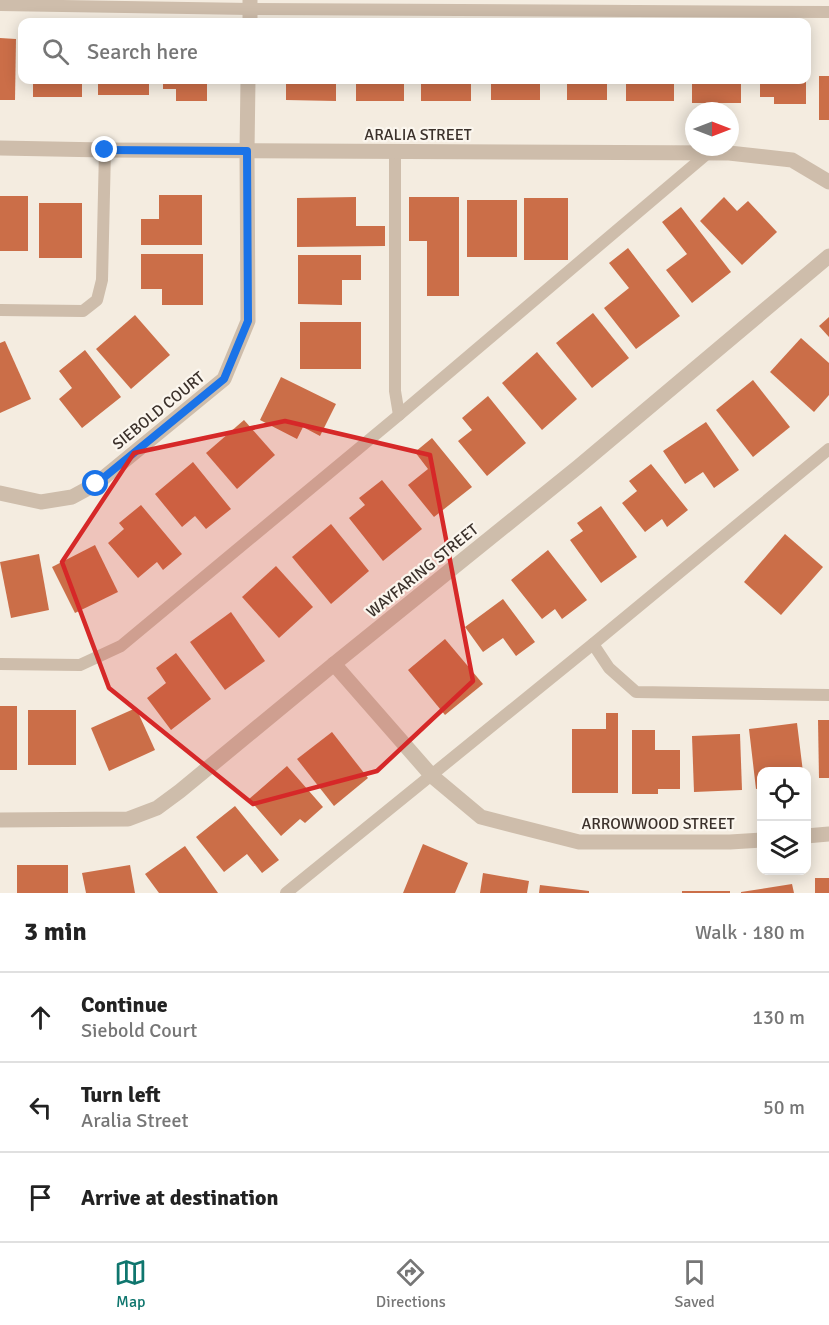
<!DOCTYPE html>
<meta charset="utf-8">
<style>
:root{--surface:#fff;--page:#f6f6f6;--text:#222;--muted:#767676;--line:#e0e0e0;--accent:#0f766e}
body{margin:0;font-family:Signika,sans-serif;background:var(--page);color:var(--text)}
.controls{position:absolute;right:18px;bottom:18px;display:grid;overflow:hidden;border-radius:12px;box-shadow:0 3px 15px #0003}
.controls button{width:54px;height:54px;display:grid;place-items:center;padding:0;border:0;border-bottom:2px solid var(--line);background:var(--surface);color:var(--text);font:30px sans-serif}
.compass{position:absolute;left:685px;top:102px;width:54px;height:54px;border-radius:50%;background:var(--surface);box-shadow:0 3px 15px #0003;rotate:90deg}
.stop{position:absolute;width:18px;height:18px;margin:-14px;border:4px solid #1a73e8;border-radius:50%;background:#fff}
.stop.end{background:#1a73e8;border-color:#fff;box-shadow:0 2px 6px #0008}
.list{margin:0;padding:0;list-style:none}
h2{display:flex;justify-content:space-between;align-items:center;height:78px;margin:0;padding:0 24px;font-size:26px}
h2 small{font-size:20px;font-weight:400;color:var(--muted)}
.list li{display:grid;grid-template-columns:39px 1fr auto;gap:18px;align-items:center;box-sizing:border-box;height:90px;padding:0 24px;border-top:2px solid var(--line)}
.list b{display:block;font-size:22px;white-space:nowrap}
.list p{margin:0;font-size:20px;white-space:nowrap;color:var(--muted)}
.list em{font-size:20px;font-style:normal;color:var(--muted)}
.icon{flex:none;width:33px;height:33px;fill:none;stroke:currentColor;stroke-width:2;stroke-linecap:round;stroke-linejoin:round}
.map{position:relative;flex:none;width:829px;height:893px;overflow:hidden}
.search{position:absolute;background:var(--surface);box-shadow:0 3px 15px #0003;left:18px;right:18px;top:18px;height:66px;display:flex;align-items:center;gap:15px;box-sizing:border-box;padding:0 21px;border-radius:12px;color:var(--muted);font-size:22px}
.sheet{height:348px;background:var(--surface)}
nav{display:flex;justify-content:space-around;align-items:center;box-sizing:border-box;height:84px;border-top:2px solid var(--line);background:var(--surface);font-size:16px;color:var(--muted)}
nav a{display:grid;justify-items:center;gap:3px}
nav .on{color:var(--accent)}
.map>svg:first-child{display:block}
.building{fill:#cb6e48}
.lines{fill:none;stroke-linecap:round;stroke-linejoin:round}
.service{stroke:#cebdab;stroke-width:12}
.minor{stroke:#cebdab;stroke-width:15}
.route{stroke:#1a73e8;stroke-width:8}
.marked{fill:#d62828;fill-opacity:0.2;stroke:#d62828;stroke-width:4.5;stroke-linejoin:round}
.labels{text-anchor:middle;stroke-width:4.5;stroke-linejoin:round;paint-order:stroke}
.street-label{font-size:16px;fill:#3b312b;stroke:#fbf6ee}
</style>
<div class="map">
<svg width="829" height="893" viewBox="0 0 829 893">
<rect width="100%" height="100%" fill="#f4ece0"/>
<!-- building -->
<g class="building">
<polygon points="0,38 16,39 15,100 0,100"/>
<rect x="819" y="76" width="10" height="44"/>
<rect x="33" y="80" width="49" height="17"/>
<rect x="98" y="80" width="51" height="15"/>
<polygon points="163,80 207,80 207,101 176,101 176,89 163,89"/>
<polygon points="286,80 336,80 336,101 286,100"/>
<rect x="356" y="80" width="48" height="21"/>
<rect x="421" y="80" width="50" height="21"/>
<rect x="491" y="80" width="49" height="20"/>
<rect x="567" y="80" width="40" height="20"/>
<rect x="626" y="80" width="48" height="21"/>
<rect x="692" y="80" width="49" height="23"/>
<polygon points="760,80 806,80 806,104 774,104 774,97 760,97"/>
<polygon points="159,195 202,195 202,245 141,245 141,219 159,219"/>
<rect x="0" y="196" width="28" height="55"/>
<polygon points="356,197 356,226 385,226 385,246 297,247 297,198"/>
<polygon points="409,197 459,197 459,296 427,296 427,241 409,241"/>
<polygon points="724,197 737,211 748,201 777,232 742,265 700,221"/>
<rect x="524" y="198" width="44" height="62"/>
<rect x="467" y="200" width="50" height="57"/>
<rect x="39" y="203" width="43" height="55"/>
<polygon points="681,207 731,272 692,303 666,270 687,254 662,222"/>
<polygon points="628,248 680,316 636,349 604,308 629,288 609,263"/>
<polygon points="141,254 203,254 203,305 162,305 162,289 141,289"/>
<polygon points="298,255 361,255 361,280 342,280 342,305 298,304"/>
<polygon points="593,313 629,358 592,388 556,343"/>
<polygon points="135,315 170,355 131,389 96,349"/>
<polygon points="829,317 829,337 819,326"/>
<rect x="300" y="322" width="61" height="47"/>
<polygon points="801,338 829,363 829,395 814,412 770,372"/>
<polygon points="5,341 31,399 0,413 0,343"/>
<polygon points="85,350 121,397 82,428 59,399 72,388 59,371"/>
<polygon points="537,352 577,399 542,430 502,383"/>
<polygon points="281,377 336,404 320,436 303,427 297,439 260,420"/>
<polygon points="753,380 790,427 753,457 716,410"/>
<polygon points="488,396 526,443 487,476 458,441 472,430 462,418"/>
<polygon points="244,420 275,455 237,489 206,453"/>
<polygon points="706,422 739,470 714,488 703,472 685,484 663,451"/>
<polygon points="432,438 472,487 434,517 408,485 428,469 415,452"/>
<polygon points="193,462 231,509 206,529 195,516 182,527 155,494"/>
<polygon points="651,464 688,510 667,527 662,519 645,532 622,503 637,491 629,481"/>
<polygon points="382,480 422,529 383,561 349,518 365,505 359,498"/>
<polygon points="141,505 182,554 163,570 157,562 138,578 108,543 124,529 119,523"/>
<polygon points="601,506 637,557 601,583 570,540 583,531 577,523"/>
<polygon points="331,524 369,571 331,604 292,557"/>
<polygon points="785,534 823,567 781,615 744,582"/>
<polygon points="95,545 118,592 75,613 52,567"/>
<polygon points="548,550 587,600 562,619 555,609 542,619 511,580"/>
<polygon points="39,554 49,610 11,618 0,562"/>
<polygon points="276,566 313,607 279,638 242,597"/>
<polygon points="503,599 535,642 516,656 503,638 483,652 465,627"/>
<polygon points="231,612 265,661 225,690 190,642"/>
<polygon points="445,639 483,684 445,715 408,670"/>
<polygon points="176,653 211,699 171,730 147,698 166,683 156,668"/>
<rect x="0" y="706" width="17" height="64"/>
<polygon points="136,708 155,750 109,771 91,728"/>
<rect x="28" y="710" width="48" height="55"/>
<polygon points="606,713 618,713 618,793 572,793 572,729 606,729"/>
<polygon points="818,720 829,720 829,778 819,778"/>
<polygon points="797,723 803,772 762,772 762,788 756,789 749,729"/>
<polygon points="632,730 655,730 655,750 680,750 680,789 658,789 658,794 632,794"/>
<polygon points="332,732 368,778 334,806 297,759"/>
<polygon points="740,734 742,790 694,792 692,736"/>
<polygon points="287,766 323,807 305,823 300,819 281,836 249,799"/>
<polygon points="235,806 279,860 262,873 247,854 224,872 196,837"/>
<polygon points="423,844 468,863 455,893 403,893"/>
<polygon points="185,846 218,893 159,893 145,874"/>
<rect x="17" y="865" width="51" height="28"/>
<polygon points="130,865 135,893 86,893 82,873"/>
<polygon points="483,873 529,881 527,893 480,893"/>
<rect x="815" y="878" width="14" height="15"/>
<polygon points="792,884 794,893 741,893 741,892"/>
<polygon points="540,885 589,891 589,893 539,893"/>
<rect x="682" y="891" width="48" height="2"/>
</g>
<g class="lines">
<!-- service -->
<g class="service">
<polyline points="0,5 250,9 829,12"/>
<polyline points="395,151 395,391 399,415"/>
<polyline points="0,310 83,311 97,300 102,280 105,150"/>
<polyline points="593,644 609,668 636,692 829,695"/>
<polyline points="0,664 80,665 121,646 399,415 708,153"/>
<polyline points="286,893 593,644 829,449"/>
</g>
<!-- minor -->
<g class="minor">
<polyline points="250,22 250,0"/>
<polyline points="0,148 105,150 729,153 792,160 829,182"/>
<polyline points="0,493 41,502 72,497 96,484 224,379 248,321 247,151 248,80"/>
<polyline points="334,664 432,776 481,817 579,842 730,842 762,840"/>
<polyline points="0,820 128,819 157,808 180,791 334,664 578,467 829,256"/>
<polyline points="806,836 829,834"/>
</g>
</g>
<g class="lines">
<!-- route -->
<polyline class="route" points="96,484 224,379 248,321 247,151 105,150"/>
</g>
<!-- marked area -->
<path class="marked" d="M285,421L430,455L473,681L377,771L253,804L109,688L62,562L134,453Z"/>
<g class="labels">
<!-- street labels -->
<g class="street-label">
<text x="418" y="140">ARALIA STREET</text>
<text transform="translate(158 410) rotate(-39)" y="6">SIEBOLD COURT</text>
<text transform="translate(422 570) rotate(-39)" y="6">WAYFARING STREET</text>
<text x="658" y="829">ARROWWOOD STREET</text>
</g>
</g>
</svg>
<div class="controls">
<button><svg class="icon" aria-label="locate" viewBox="0 0 24 24"><circle cx="12" cy="12" r="6"/><path d="M12 2v4M12 18v4M2 12h4M18 12h4"/></svg></button>
<button><svg class="icon" aria-label="layers" viewBox="0 0 24 24"><path d="M12 4l9 5-9 5-9-5zM3 14l9 5 9-5"/></svg></button>
</div>
<svg class="compass" viewBox="-18 -18 36 36"><path d="M0-13l5 13h-10z" fill="#e53935"/><path d="M0 13l5-13h-10z" fill="#767676"/></svg>
<div class="stop" style="left:96px;top:484px"></div>
<div class="stop end" style="left:105px;top:150px"></div>
<div class="search"><svg class="icon" aria-label="search" viewBox="0 0 24 24"><circle cx="10" cy="10" r="6"/><path d="M15 15l6 6"/></svg>Search here</div>
</div>
<section class="sheet">
<h2>3 min<small>Walk · 180 m</small></h2>
<ul class="list">
<li><svg class="icon" aria-label="ahead" viewBox="0 0 24 24"><path d="M12 20V5M6 11l6-6 6 6"/></svg><div><b>Continue</b><p>Siebold Court</p></div><em>130 m</em></li>
<li><svg class="icon" aria-label="left" viewBox="0 0 24 24"><path d="M17 20v-9H6M10 6l-5 5 5 5"/></svg><div><b>Turn left</b><p>Aralia Street</p></div><em>50 m</em></li>
<li><svg class="icon" aria-label="arrive" viewBox="0 0 24 24"><path d="M6 21V4h12l-3 4 3 4H6"/></svg><div><b>Arrive at destination</b></div></li>
</ul>
</section>
<nav>
<a class="on"><svg class="icon" aria-label="map" viewBox="0 0 24 24"><path d="M3 6l6-2 6 2 6-2v14l-6 2-6-2-6 2zM9 4v14M15 6v14"/></svg>Map</a>
<a><svg class="icon" aria-label="directions" viewBox="0 0 24 24"><path d="M12 3l9 9-9 9-9-9zM9 14v-3h6M13 9l2 2-2 2"/></svg>Directions</a>
<a><svg class="icon" aria-label="saved" viewBox="0 0 24 24"><path d="M7 4h10v16l-5-4-5 4z"/></svg>Saved</a>
</nav>
